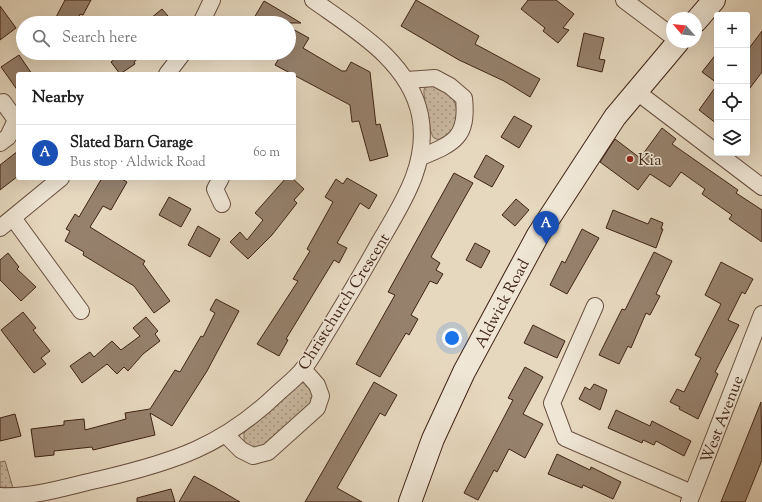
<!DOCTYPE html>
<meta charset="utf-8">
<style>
:root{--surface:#fff;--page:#f2f2f2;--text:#222;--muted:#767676;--line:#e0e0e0;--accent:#8f2418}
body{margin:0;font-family:"Sorts Mill Goudy",serif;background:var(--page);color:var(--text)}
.controls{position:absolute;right:12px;top:12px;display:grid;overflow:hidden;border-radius:4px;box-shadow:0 4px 16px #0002}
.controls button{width:36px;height:36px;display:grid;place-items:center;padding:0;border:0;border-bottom:1px solid var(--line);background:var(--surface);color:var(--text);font:20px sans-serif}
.compass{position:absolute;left:666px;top:12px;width:36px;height:36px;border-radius:50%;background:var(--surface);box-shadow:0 4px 16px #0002;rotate:298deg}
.you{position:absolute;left:452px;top:338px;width:14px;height:14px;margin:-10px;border:3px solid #fff;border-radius:50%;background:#1a73e8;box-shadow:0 0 0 6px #1a73e833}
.badge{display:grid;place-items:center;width:26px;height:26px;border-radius:50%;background:var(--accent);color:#fff;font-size:13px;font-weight:700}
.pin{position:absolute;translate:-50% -33px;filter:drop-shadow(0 1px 2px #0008)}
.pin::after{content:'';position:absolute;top:21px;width:14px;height:12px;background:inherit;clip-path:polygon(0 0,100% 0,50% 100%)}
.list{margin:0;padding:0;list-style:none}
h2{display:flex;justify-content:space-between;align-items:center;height:52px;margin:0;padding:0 16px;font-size:17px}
h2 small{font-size:13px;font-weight:400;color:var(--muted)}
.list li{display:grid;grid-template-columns:26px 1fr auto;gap:12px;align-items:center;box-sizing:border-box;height:56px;padding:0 16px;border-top:1px solid var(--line)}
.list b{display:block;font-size:15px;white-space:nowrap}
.list p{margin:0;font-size:13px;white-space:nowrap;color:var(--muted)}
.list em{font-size:13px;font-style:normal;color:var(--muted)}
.icon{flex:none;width:22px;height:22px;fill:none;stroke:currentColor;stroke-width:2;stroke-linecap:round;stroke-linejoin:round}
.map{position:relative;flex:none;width:762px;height:502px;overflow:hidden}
.search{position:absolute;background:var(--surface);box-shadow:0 4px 16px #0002;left:16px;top:16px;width:280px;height:44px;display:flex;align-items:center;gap:10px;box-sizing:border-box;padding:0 14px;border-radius:22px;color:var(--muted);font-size:15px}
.panel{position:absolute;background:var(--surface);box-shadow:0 4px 16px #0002;left:16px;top:72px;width:280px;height:108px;border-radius:4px}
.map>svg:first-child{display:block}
.grass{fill:url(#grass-dots);stroke:#846e5c}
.building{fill:#96816d;stroke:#3f2315}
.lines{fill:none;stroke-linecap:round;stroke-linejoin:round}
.minor-casing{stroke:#695040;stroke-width:18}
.secondary-casing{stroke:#3f2315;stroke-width:24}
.minor{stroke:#efe6d5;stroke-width:16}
.secondary{stroke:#efe6d5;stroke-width:22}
.poi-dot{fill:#8f2418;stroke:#efe6d5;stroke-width:1.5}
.labels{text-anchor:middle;stroke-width:3;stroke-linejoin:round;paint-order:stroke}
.poi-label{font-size:16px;fill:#3f2315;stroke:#efe6d5;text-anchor:start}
.street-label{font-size:16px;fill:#3f2315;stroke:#efe6d5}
</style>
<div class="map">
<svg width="762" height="502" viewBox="0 0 762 502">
<defs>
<pattern id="grass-dots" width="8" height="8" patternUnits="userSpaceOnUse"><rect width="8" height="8" fill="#cab9a2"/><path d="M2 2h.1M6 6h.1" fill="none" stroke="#a59683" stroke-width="1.8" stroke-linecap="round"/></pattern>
</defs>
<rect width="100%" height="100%" fill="#e6d8bf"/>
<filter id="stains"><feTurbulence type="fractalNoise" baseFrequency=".005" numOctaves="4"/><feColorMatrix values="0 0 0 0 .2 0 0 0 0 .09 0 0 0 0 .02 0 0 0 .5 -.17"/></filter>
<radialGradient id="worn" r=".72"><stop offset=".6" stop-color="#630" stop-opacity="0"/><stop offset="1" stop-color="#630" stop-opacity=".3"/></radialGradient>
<!-- grass -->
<g class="grass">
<path d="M434,85C459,94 462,115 450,137C445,138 439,141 434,138C430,136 423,96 424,89L428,86Z"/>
<polygon points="299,383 308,383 314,389 312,404 263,449 251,449 244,443 244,433 249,426"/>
<polygon points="5,461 13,488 0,487 0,462"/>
</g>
<!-- building -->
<g class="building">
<polygon points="65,0 91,0 83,15 80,14 76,23 65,23 55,19"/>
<polygon points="416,0 479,36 475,44 540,79 530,97 504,81 459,60 401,26"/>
<polygon points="528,0 556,0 574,14 563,28 569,30 558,43 543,31 545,28 521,9"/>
<polygon points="264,1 276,8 301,23 251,23"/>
<polygon points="0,6 16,28 0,40"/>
<polygon points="162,9 174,23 145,23"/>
<polygon points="289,27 309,38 303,48 342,71 346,71 351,62 370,72 376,125 380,124 388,156 370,161 359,121 352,122 350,105 275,65 282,53 289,53"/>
<polygon points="762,31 762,72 747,92 747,51"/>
<polygon points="584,33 604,38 599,59 605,60 602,72 577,66"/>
<polygon points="123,53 144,53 134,62 135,64 120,74 111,62"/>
<polygon points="717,53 717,83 702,72"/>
<polygon points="19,55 32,74 18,74 18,91 1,67"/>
<polygon points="717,85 717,124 699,110"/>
<polygon points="514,116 532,126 519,148 501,137"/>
<polygon points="662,128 676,139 672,144 738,190 736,193 762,210 762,242 729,219 732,215 702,194 705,189 681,172 670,187 650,174 638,190 600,162 615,139 640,158"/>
<polygon points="18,151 18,176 0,190 0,165"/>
<polygon points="486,155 504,166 492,187 474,177"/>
<polygon points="454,173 473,183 431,257 440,263 436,270 443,274 437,284 430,281 411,315 418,319 409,335 406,333 380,377 356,364 395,295 388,292"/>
<polygon points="102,178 120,178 127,182 111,210 103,206 90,227 145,261 143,264 170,301 154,313 134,286 83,255 84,252 65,241 70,231 66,229 75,214 79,217"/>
<polygon points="286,178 292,178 304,189 294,200 297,203 272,235 248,259 230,242 240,232 247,240 263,220 255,213"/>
<polygon points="347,178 377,195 369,209 360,203 337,243 347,248 339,263 334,260 286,339 288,340 279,356 257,344 298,281 293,279 310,251 307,249 333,202 325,197 336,179 343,184"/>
<polygon points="169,197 191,209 181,227 159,215"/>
<polygon points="516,199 529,210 515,226 502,215"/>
<polygon points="613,210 648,224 651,218 663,223 661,229 663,229 656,248 606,228"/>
<polygon points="198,226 220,239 210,257 188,245"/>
<polygon points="582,229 599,238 567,294 550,285 562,261 565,263"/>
<polygon points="475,243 490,251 481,268 466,260"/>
<polygon points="654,252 672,261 656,294 660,296 650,315 646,313 631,348 628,346 619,364 599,355 622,309 625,310"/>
<polygon points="8,253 19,267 17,269 36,287 21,301 0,280 0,260"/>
<polygon points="721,262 753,279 745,294 742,292 728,320 739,325 715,372 718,374 698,419 679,409 680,407 670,402 677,389 684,392 701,358 695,355 721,304 705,295"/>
<polygon points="216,299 239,311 207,371 172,426 150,413 155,435 93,450 92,447 54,451 54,455 35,457 31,429 64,425 64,421 84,419 85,430 126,419 125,413 150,409 175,370 180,372 201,336 203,337 215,313 210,310"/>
<polygon points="23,312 36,328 33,330 50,351 41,358 46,364 34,373 1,330"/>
<polygon points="146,317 158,331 155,334 160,341 143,354 128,371 124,367 117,374 107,364 82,383 70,366 90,352 94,357 112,341 121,350 140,336 133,328"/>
<polygon points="533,325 565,341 557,358 524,343"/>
<polygon points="525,367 543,377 523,414 543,424 525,458 509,449 497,472 494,470 478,500 464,493 513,400 508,398"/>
<polygon points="374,382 397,395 385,416 380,413 337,488 362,502 305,502"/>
<polygon points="594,384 607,390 600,410 579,399 585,387 590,390"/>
<polygon points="761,402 762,460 745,502 721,502"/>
<polygon points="616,410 650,426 652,421 691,441 684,456 656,441 654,445 643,440 642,443 608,428"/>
<polygon points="15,414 21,436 0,441 0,418"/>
<polygon points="557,454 590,470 591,467 621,482 613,499 583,485 582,488 548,474"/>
<polygon points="194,476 216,488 240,502 179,502"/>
<polygon points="171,489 175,502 137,502 137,498"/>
</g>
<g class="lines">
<defs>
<g id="minor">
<polyline points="624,0 672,36"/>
<polyline points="201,23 212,0"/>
<polyline points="167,74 183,53"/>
<path d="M407,80L435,78L450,86L464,98C468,137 455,143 421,157"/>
<polyline points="637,92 762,187"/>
<polyline points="0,103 3,102 16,120 8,137 0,143"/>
<polyline points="221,178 215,189 222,204"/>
<polyline points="13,218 81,311"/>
<polyline points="0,228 61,178"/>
<polyline points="595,306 552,403 565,438 692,493"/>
<polyline points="226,435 241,450 253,456 268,452 317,408 321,396 317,385 303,369"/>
<path d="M0,496C33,498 68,486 101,479C174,462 223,446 278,393C287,385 297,377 304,368C312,358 318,346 325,335C342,307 359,279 375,250C399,208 430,166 420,115C409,61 355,30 313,0"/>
<polyline points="689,502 762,314"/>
</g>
<g id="secondary">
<polyline points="696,21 714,0"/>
<polyline points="410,502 433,439 464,372 538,235 615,117 678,42"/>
</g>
</defs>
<!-- minor casing -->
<use href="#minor" class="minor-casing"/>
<!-- secondary casing -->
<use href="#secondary" class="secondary-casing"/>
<!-- minor -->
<use href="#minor" class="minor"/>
<!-- secondary -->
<use href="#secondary" class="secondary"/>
</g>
<!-- markers -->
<circle class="poi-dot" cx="630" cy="159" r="4"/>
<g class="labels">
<!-- poi labels -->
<g class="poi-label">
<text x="638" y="165">Kia</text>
</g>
<!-- street labels -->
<g class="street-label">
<text transform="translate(343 301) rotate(-58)" y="6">Christchurch Crescent</text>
<text transform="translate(501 303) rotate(-62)" y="6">Aldwick Road</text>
<text transform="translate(721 419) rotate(-69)" y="6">West Avenue</text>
</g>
</g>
<rect width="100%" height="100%" filter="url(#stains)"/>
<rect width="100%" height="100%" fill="url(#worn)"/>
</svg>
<div class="controls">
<button>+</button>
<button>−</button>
<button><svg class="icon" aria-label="locate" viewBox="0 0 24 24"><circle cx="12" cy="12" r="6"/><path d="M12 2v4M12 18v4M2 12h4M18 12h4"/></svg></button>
<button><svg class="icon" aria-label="layers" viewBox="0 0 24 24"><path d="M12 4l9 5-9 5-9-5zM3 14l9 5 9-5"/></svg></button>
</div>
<svg class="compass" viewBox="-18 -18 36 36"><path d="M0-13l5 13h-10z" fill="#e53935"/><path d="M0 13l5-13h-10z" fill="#767676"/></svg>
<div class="you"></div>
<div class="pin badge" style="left:546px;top:244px;background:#1a4fb4">A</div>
<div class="search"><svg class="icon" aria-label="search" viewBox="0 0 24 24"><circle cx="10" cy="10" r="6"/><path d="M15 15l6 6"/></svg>Search here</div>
<section class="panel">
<h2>Nearby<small></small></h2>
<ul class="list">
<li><span class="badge" style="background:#1a4fb4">A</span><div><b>Slated Barn Garage</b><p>Bus stop · Aldwick Road</p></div><em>60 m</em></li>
</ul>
</section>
</div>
